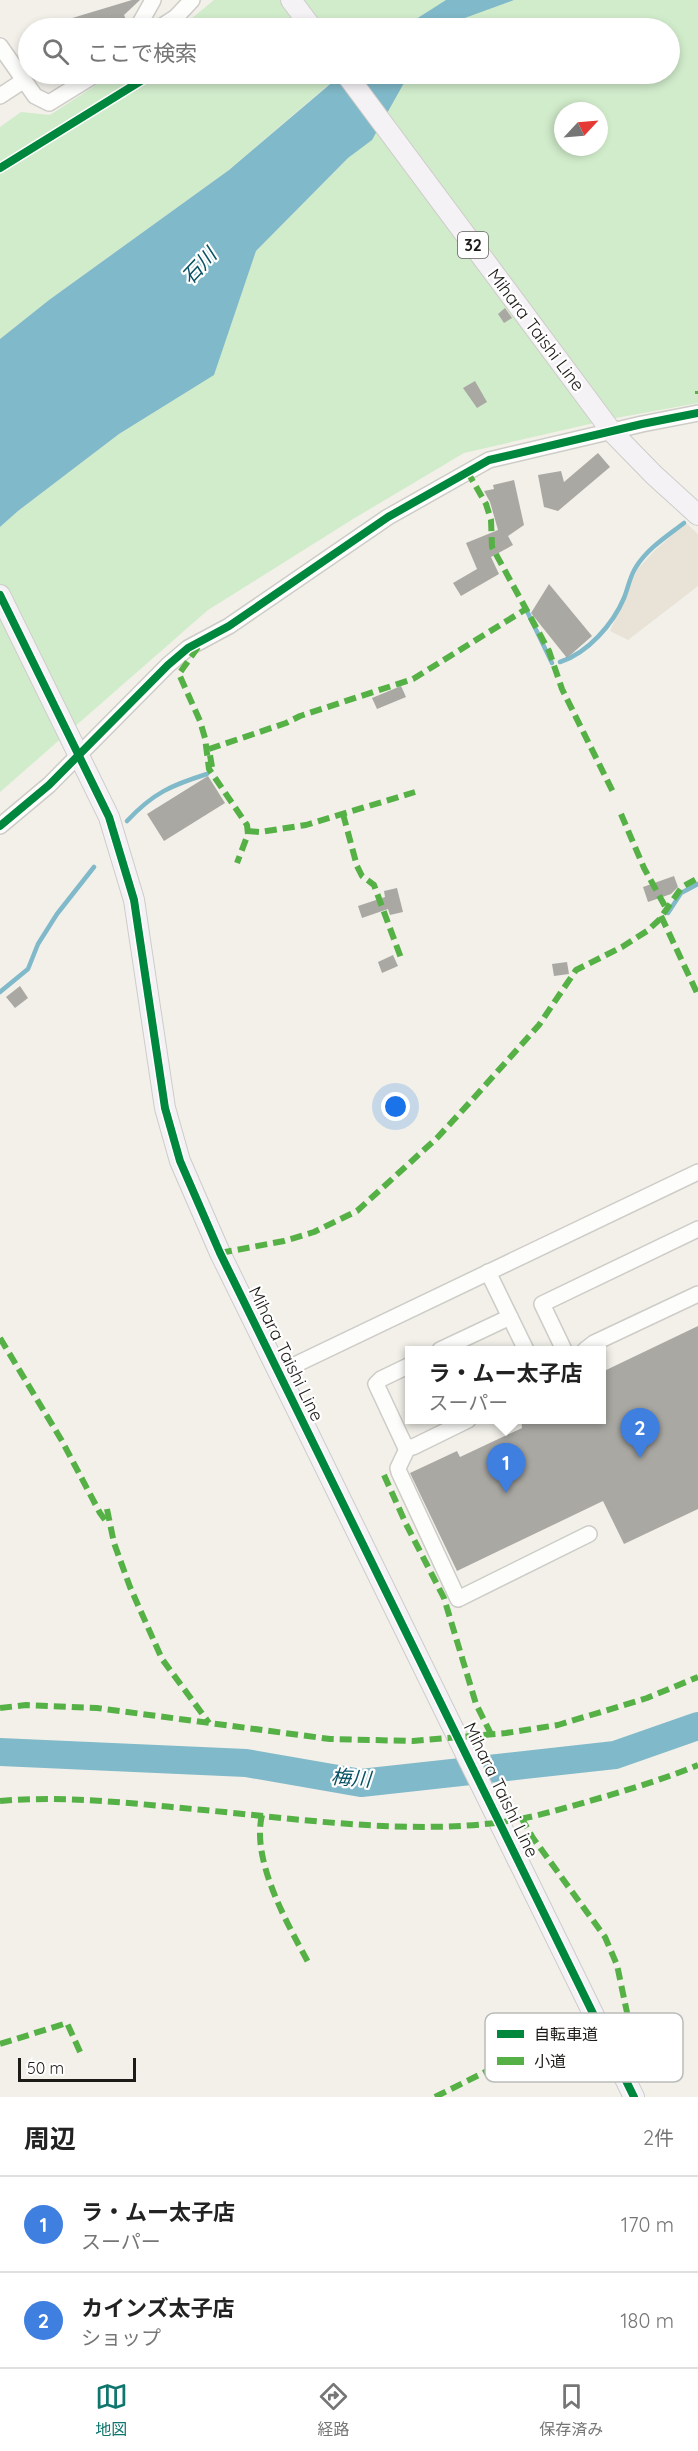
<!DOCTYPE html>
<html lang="ja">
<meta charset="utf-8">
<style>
:root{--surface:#fff;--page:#f6f6f6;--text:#222;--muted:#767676;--line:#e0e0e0;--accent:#0f766e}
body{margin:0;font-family:Quicksand,"Noto Sans JP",sans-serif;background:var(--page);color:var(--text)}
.compass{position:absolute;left:554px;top:102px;width:54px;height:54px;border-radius:50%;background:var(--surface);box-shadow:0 3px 9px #0003;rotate:64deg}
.scale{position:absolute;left:18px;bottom:15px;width:118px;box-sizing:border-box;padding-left:6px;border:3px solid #1d1b17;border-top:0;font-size:16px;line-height:21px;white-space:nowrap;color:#1d1b17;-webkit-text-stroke:4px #fff;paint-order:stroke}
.you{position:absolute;left:396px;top:1107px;width:21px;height:21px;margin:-15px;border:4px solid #fff;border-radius:50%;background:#1a73e8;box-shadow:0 0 0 9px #1a73e833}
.badge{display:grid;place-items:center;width:39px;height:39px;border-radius:50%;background:var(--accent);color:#fff;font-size:20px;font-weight:700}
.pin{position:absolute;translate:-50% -50px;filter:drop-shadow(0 2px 3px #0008)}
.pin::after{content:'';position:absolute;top:32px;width:21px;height:18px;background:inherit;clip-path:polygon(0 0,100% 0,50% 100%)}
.popup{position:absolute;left:405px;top:1346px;width:201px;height:78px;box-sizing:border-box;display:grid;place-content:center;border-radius:0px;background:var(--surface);filter:drop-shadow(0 2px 4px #0005);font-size:20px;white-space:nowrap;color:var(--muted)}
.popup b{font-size:22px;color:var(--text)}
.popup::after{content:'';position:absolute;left:50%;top:100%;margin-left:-12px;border:12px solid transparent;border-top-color:var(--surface)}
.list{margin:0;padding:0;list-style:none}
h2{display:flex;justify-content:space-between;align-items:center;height:78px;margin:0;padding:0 24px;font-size:26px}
h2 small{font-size:20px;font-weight:400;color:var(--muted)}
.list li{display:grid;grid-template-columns:39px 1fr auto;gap:18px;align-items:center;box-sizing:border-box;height:96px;padding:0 24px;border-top:2px solid var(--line)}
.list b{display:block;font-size:22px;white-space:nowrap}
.list p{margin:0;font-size:20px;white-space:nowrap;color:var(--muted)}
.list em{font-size:20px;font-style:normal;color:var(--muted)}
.icon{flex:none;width:33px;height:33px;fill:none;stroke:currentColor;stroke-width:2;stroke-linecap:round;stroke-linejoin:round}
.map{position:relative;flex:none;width:698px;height:2097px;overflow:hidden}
.search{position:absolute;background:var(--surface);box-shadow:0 3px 9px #0003;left:18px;right:18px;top:18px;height:66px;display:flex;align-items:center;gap:15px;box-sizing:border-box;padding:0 21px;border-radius:33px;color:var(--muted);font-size:22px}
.sheet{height:270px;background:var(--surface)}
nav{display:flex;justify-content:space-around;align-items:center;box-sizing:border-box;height:84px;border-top:2px solid var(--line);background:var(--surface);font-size:16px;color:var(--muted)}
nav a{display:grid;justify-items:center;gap:3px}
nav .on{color:var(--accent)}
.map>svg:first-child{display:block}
.built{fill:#e8e3d6}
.green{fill:#d1eccb;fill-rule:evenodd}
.water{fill:#80b9c9}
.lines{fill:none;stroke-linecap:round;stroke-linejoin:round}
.stream{stroke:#80b9c9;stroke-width:4.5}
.river{stroke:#80b9c9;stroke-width:28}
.building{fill:#aaa8a3}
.minor-casing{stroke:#ceccc7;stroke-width:18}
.major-casing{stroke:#cdccc9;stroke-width:22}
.minor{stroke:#fdfdfc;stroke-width:15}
.major{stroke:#f5f2f6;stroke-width:20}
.quiet{stroke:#55b145;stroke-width:6;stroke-dasharray:12 6;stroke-linecap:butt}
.cycleway-casing{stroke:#fff;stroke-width:11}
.cycleway{stroke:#00873e;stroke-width:8}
.labels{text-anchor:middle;stroke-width:4.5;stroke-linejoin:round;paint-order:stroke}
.shield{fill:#fff;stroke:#615f5d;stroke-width:1.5}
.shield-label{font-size:16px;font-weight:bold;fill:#1d1b17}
.street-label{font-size:18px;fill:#1d1b17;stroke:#fff}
.water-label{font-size:20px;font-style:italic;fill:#095264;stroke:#fff}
.key{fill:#fff;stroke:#bbbbb9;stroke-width:1.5}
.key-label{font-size:16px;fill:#1d1b17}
</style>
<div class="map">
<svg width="698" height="2097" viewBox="0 0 698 2097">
<rect width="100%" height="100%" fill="#f2f0e9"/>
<!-- built -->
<polygon class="built" points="686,523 698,534 698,586 628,640 610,631 637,570 654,551"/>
<!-- green -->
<path class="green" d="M214,0H698V403L616,418L464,453L353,519L208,610L0,792V527L18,511L119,434L213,375L256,251L348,158L371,140L327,86L229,170L49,300L0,339V127L21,112L50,115L113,74H670V28H180ZM563,111H599V147H563Z"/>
<!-- water -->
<g class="water">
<polygon points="446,0 514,0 462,19 453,28 402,28"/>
<polygon points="342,74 409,74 372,140 348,158 256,251 214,375 119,434 18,511 0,527 0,339 49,300 229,170"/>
</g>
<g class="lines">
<!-- stream -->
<g class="stream">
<polyline points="526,609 552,663"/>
<path d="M560,662C588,653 613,624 624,598C628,588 630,576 636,567C648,548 666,537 684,523"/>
<path d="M127,821C153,793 172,785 207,774"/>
<polyline points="668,913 681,893 698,884"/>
<polyline points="0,992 28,969 38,944 57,914 94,867"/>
</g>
<!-- river -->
<polyline class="river" points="0,1752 246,1763 361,1783 615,1755 698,1726"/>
</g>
<!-- building -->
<g class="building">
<polygon points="132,0 140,0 124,15 126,20 119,26 120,28 49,28 49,25"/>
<polygon points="505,308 512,318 504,323 498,314"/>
<polygon points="475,381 487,402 477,408 463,388"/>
<polygon points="598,453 610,467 558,511 544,507 538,475 561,471 564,482"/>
<polygon points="514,480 524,525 508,536 513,545 491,557 499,574 461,596 453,583 477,569 466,543 498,530 490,502 484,491 494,489 493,485"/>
<polygon points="549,584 592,636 567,658 531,613"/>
<polygon points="401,686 406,697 377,709 372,698"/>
<polygon points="208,776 225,803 164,841 147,814"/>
<polygon points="674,876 678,887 671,894 648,902 643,887"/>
<polygon points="397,888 403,912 390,915 388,909 362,918 358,906 385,897 384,891"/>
<polygon points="393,955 398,966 382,973 378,962"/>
<polygon points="567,962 569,974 554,976 552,964"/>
<polygon points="20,986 28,998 15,1008 6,997"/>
<polygon points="698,1326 698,1509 624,1544 603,1501 457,1571 410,1473 457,1451 460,1457 522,1428 521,1419 602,1419 602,1372"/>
</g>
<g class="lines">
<defs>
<g id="minor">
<polyline points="132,28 139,25 153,0"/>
<polyline points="159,28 176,17 192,0"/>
<polyline points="0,46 35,96 49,103 96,74"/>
<polyline points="0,96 23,81"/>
<polyline points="0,826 49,785 168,665 188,648 229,626 388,517 489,460 642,424 698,413"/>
<polyline points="488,1272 526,1350"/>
<polyline points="440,1350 510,1317"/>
<polyline points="564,1350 542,1304 698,1229"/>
<polyline points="585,1350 594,1343 698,1294"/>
<polyline points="410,1365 381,1379 376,1384 405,1446 413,1447 468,1420"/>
<polyline points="278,1373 698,1172"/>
<polyline points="408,1447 398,1468 399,1472 458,1599 589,1534"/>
</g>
<g id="major">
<polyline points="291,0 312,28"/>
<polyline points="346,74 612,432 654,475 698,515"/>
<polyline points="0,595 109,817 134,900 165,1108 180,1161 220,1253 634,2097"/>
</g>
</defs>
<!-- minor casing -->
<use href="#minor" class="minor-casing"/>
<!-- major casing -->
<use href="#major" class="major-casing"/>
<!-- minor -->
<use href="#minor" class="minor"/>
<!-- major -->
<use href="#major" class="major"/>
<!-- quiet -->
<g class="quiet">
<polyline points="698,391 698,394"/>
<polyline points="467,471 486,504 491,520 492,547 549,651 562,689 614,794"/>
<polyline points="198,647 179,674 200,721 205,738 209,769 247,825 248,834 237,863"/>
<polyline points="212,767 209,749 286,723 300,716 413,679 526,609"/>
<polyline points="343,814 357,866 362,876 374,885 401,958"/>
<polyline points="621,814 644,868 666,908"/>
<polyline points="247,831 260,832 306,825 415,792"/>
<polyline points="661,916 698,995"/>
<polyline points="220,1253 284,1241 314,1232 357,1211 437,1138 472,1100 539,1025 576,970 622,947 647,931 659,920 682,887 698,878"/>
<polyline points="0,1338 62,1441 100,1513 108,1524"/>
<polyline points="384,1475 406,1524 444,1598 476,1704 491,1734"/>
<polyline points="107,1509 114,1543 130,1587 162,1659 209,1723"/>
<polyline points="0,1708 26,1705 97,1708 330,1739 413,1741 506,1733 558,1725 647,1698 698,1677"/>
<path d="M0,1801C68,1795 136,1804 204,1810C297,1819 410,1835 502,1822C531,1818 558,1810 586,1802C624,1791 662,1780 698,1765"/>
<path d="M262,1815C251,1860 287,1923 308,1962"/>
<polyline points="0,2044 67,2023 81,2054"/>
<polyline points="435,2097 509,2060 581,2033 602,2030 629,2022 617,1965 605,1937 533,1838 522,1819"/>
</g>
<defs>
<g id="cycleway">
<polyline points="0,168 152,74"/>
<polyline points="0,595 109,817 134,900 165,1108 180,1161 220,1253 634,2097"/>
<polyline points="0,826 49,785 168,665 188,648 229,626 388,517 489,460 642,424 698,413"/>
</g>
</defs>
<!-- cycleway casing -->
<use href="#cycleway" class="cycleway-casing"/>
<!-- cycleway -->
<use href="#cycleway" class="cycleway"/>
</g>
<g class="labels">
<!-- shield labels -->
<rect class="shield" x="458" y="232" width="30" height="26" rx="4.5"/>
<g class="shield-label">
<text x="473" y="251">32</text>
</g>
<!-- street labels -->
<g class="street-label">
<text transform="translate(536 330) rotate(53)" y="6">Mihara Taishi Line</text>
<text transform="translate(286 1354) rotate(64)" y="6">Mihara Taishi Line</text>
<text transform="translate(501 1790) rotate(64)" y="6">Mihara Taishi Line</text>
</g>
<!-- water labels -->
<g class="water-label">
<text transform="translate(199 266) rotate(-47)" y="7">石川</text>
<text transform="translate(351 1778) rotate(4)" y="7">梅川</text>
</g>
</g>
<!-- legend -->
<rect x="485" y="2013" width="198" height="69" rx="9" class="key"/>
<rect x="497" y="2030" width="27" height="8" fill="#00873e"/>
<rect x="497" y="2057" width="27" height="8" fill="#55b145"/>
<g class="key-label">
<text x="534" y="2040">自転車道</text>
<text x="534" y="2067">小道</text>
</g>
</svg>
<svg class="compass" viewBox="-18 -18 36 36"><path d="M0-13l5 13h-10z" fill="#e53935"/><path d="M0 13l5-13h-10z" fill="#767676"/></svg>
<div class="scale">50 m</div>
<div class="you"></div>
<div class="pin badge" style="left:506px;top:1493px;background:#3f7fe0">1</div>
<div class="popup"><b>ラ・ムー太子店</b>スーパー</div>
<div class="pin badge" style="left:640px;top:1458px;background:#3f7fe0">2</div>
<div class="search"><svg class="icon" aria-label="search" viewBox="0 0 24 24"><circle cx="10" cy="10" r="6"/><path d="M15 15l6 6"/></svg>ここで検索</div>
</div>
<section class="sheet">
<h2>周辺<small>2件</small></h2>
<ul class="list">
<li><span class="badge" style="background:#3f7fe0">1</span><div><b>ラ・ムー太子店</b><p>スーパー</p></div><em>170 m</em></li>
<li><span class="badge" style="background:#3f7fe0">2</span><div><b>カインズ太子店</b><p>ショップ</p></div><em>180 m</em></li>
</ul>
</section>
<nav>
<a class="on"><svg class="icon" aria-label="map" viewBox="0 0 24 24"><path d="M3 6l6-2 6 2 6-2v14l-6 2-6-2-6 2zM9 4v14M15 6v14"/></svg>地図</a>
<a><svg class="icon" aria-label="directions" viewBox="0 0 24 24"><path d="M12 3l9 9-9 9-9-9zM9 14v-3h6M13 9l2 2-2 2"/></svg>経路</a>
<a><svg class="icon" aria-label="saved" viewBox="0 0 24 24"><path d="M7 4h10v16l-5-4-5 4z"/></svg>保存済み</a>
</nav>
